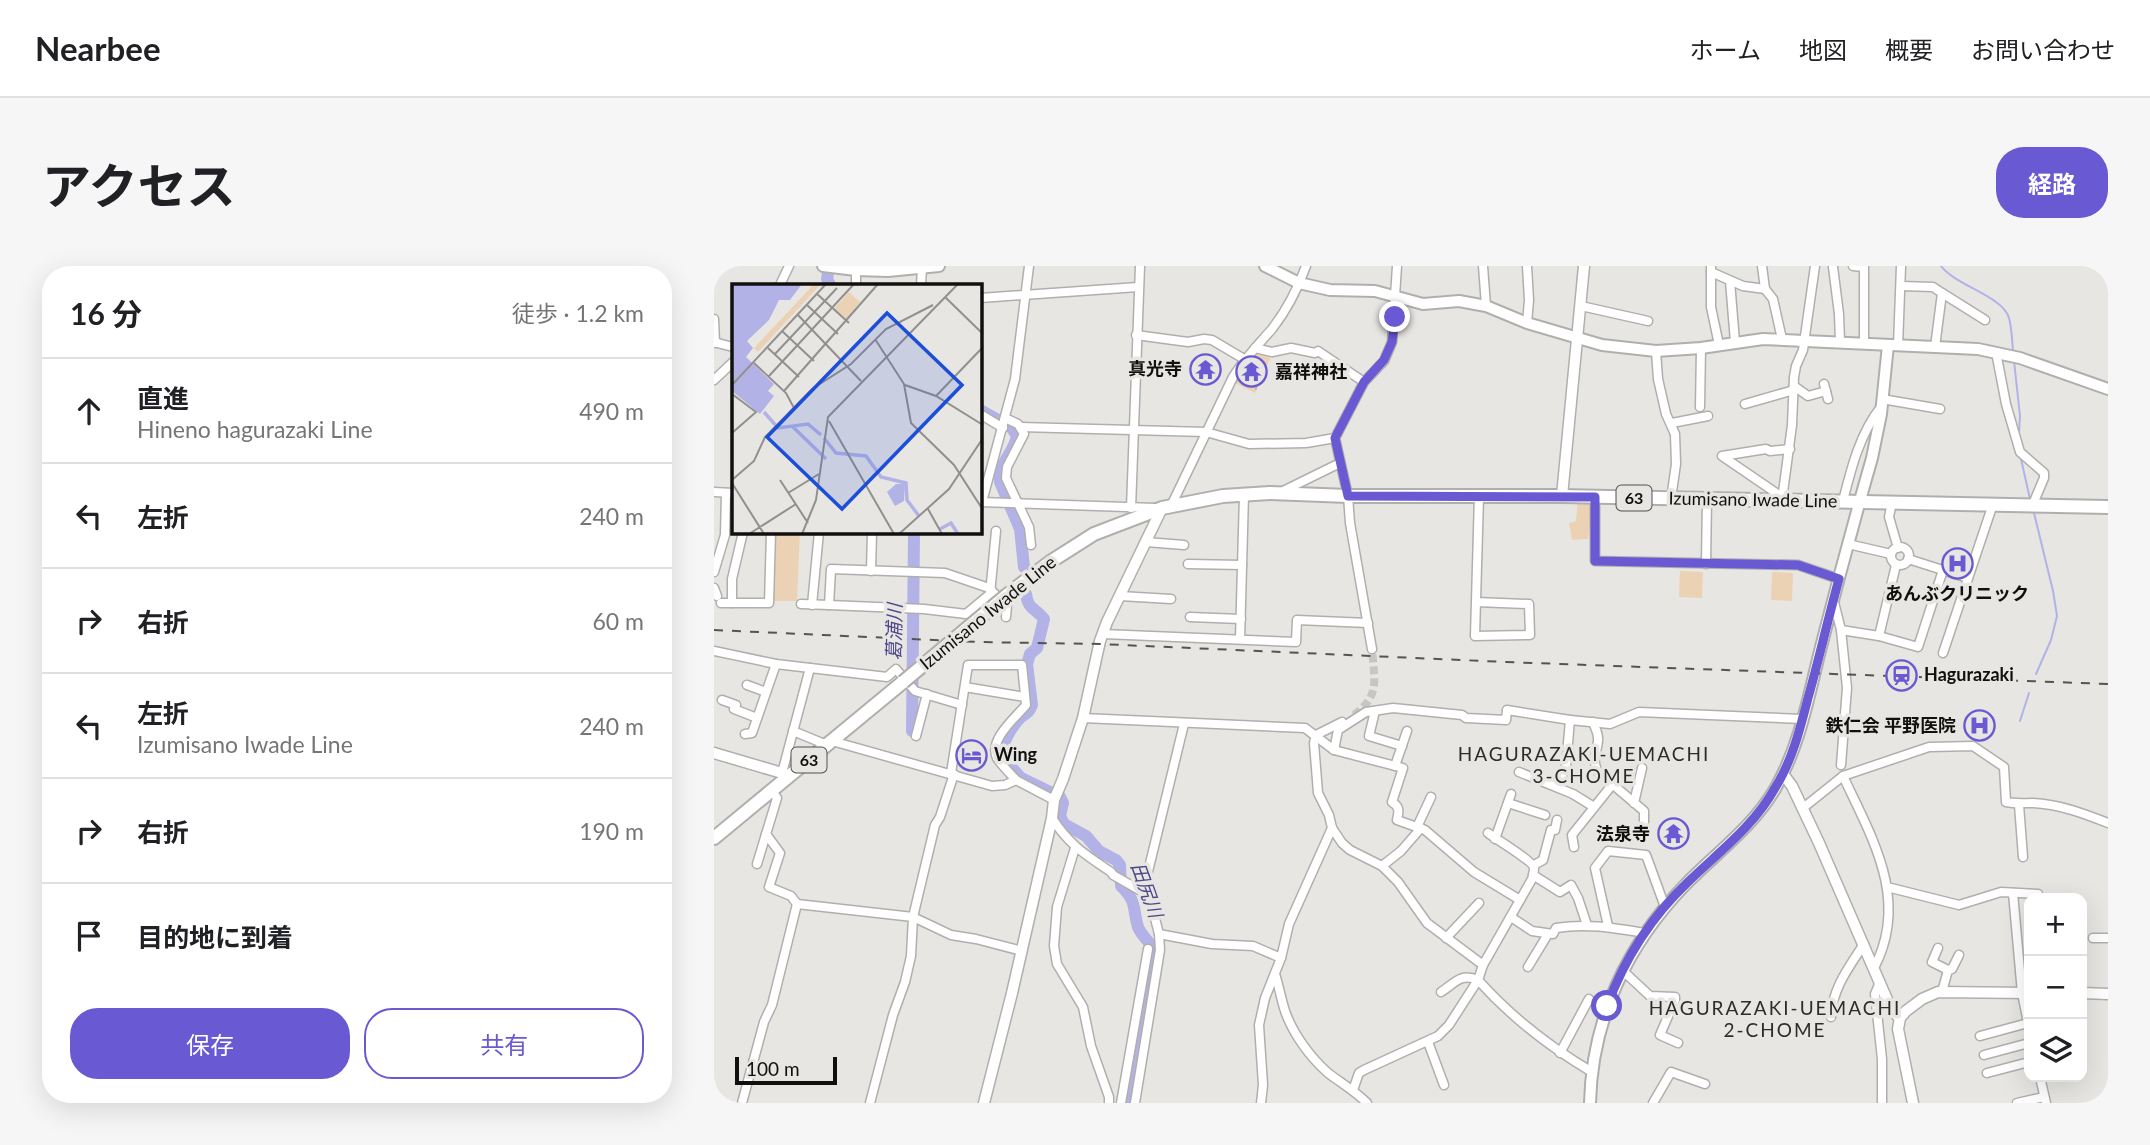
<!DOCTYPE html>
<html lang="ja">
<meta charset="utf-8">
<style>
:root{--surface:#fff;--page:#f6f6f6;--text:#202124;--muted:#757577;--line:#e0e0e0;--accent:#6959d3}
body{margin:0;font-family:Lato,"Noto Sans JP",sans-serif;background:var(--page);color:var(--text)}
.controls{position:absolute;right:21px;bottom:21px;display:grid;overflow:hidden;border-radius:14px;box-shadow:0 7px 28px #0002}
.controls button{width:63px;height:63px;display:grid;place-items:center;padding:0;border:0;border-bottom:2px solid var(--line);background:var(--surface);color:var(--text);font:35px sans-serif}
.scale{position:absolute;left:21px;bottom:18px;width:102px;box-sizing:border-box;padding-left:7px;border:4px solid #10100f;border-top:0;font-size:19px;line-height:24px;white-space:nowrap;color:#10100f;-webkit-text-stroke:5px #e8e6e3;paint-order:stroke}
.stop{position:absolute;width:21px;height:21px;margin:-16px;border:5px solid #6959d3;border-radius:50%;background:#fff}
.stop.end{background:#6959d3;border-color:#fff;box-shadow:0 2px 7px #0008}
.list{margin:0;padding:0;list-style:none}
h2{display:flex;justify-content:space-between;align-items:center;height:91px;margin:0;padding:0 28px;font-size:30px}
h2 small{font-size:23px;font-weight:400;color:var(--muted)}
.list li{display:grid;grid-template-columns:46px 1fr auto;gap:21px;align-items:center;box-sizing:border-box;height:105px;padding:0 28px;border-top:2px solid var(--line)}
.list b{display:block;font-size:26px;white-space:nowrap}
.list p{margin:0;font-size:23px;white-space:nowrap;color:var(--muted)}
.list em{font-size:23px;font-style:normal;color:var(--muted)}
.actions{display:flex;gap:14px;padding:21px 28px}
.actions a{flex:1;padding:16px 0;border:2px solid var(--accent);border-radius:28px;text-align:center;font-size:24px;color:var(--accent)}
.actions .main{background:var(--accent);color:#fff}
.icon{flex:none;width:38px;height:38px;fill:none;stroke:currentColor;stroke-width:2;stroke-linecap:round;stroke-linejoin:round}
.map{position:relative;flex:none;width:1394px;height:837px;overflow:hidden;border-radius:28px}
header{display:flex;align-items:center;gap:42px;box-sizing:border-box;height:98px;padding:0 35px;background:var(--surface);border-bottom:2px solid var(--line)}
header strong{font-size:33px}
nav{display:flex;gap:38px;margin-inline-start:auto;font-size:24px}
.intro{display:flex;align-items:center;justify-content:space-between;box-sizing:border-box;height:168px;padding:0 42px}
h1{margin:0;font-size:49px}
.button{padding:18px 32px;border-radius:28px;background:var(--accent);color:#fff;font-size:24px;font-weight:700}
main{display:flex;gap:42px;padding:0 42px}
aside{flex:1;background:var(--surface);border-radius:28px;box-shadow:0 7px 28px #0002}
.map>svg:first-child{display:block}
.grass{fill:url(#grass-dots)}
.park{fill:#ecd2b4}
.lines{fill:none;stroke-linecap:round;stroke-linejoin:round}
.stream{stroke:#b2b2e7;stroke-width:2}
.river{stroke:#b2b2e7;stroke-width:12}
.minor-tunnel{stroke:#c8c6c3;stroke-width:8;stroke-dasharray:8 4;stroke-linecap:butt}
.minor-casing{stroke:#b1afad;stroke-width:11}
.tertiary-casing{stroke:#b1afad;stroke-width:13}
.secondary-casing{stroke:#b1afad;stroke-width:14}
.primary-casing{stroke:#b1afad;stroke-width:16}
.minor{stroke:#fff;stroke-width:8}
.tertiary{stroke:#fff;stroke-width:10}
.secondary{stroke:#fff;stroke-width:10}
.primary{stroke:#fff;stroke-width:12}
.rail{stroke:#545452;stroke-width:2;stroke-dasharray:9 9;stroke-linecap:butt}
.primary-bridge-casing{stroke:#b1afad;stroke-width:16;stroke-linecap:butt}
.primary-bridge{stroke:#fff;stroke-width:12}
.route{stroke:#6959d3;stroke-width:9}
.labels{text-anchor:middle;stroke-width:7;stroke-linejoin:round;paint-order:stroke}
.shield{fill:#e8e6e3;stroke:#51504f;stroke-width:2}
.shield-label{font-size:16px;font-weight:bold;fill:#10100f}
.poi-label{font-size:18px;font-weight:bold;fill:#10100f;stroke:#e8e6e3;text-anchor:end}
.street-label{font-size:18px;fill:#10100f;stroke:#e8e6e3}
.water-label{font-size:19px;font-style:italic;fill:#4d4889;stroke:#e8e6e3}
.neighbourhood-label{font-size:19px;letter-spacing:2px;fill:#2e2c2a;stroke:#e8e6e3}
.inset-river{fill:none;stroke:#b2b2e7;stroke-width:3.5}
.inset-road{fill:none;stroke:#92908e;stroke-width:2}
.view{fill:#1d4ed8;fill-opacity:0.15;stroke:#1d4ed8;stroke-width:3.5}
.inset-edge{fill:none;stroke:#10100f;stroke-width:3.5}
</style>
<header>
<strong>Nearbee</strong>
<nav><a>ホーム</a><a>地図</a><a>概要</a><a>お問い合わせ</a></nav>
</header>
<div class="intro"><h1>アクセス</h1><a class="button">経路</a></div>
<main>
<aside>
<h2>16 分<small>徒歩 · 1.2 km</small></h2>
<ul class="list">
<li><svg class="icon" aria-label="ahead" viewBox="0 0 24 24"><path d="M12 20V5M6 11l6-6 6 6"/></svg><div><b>直進</b><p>Hineno hagurazaki Line</p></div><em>490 m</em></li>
<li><svg class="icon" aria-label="left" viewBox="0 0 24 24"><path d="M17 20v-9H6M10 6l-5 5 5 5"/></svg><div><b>左折</b></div><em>240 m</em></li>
<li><svg class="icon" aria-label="right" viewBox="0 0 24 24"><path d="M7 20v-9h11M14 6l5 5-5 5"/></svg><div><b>右折</b></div><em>60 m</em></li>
<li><svg class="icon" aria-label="left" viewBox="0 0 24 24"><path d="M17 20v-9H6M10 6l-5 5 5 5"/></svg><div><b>左折</b><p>Izumisano Iwade Line</p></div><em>240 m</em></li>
<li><svg class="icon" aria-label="right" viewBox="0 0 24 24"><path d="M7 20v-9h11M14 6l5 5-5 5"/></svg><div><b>右折</b></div><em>190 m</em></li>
<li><svg class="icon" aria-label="arrive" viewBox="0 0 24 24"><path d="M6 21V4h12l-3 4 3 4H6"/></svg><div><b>目的地に到着</b></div></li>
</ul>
<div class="actions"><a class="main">保存</a><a>共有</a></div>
</aside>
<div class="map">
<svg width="1394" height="837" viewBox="0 0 1394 837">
<defs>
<pattern id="grass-dots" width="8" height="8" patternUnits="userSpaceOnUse" patternTransform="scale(1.75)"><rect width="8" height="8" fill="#ecd2b4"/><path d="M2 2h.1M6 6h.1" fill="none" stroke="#c9b39a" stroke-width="1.8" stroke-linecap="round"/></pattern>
</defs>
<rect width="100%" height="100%" fill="#e8e6e3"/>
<!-- grass -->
<polygon class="grass" points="541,83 558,88 541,127 519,116"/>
<!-- park -->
<g class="park">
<polygon points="864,232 880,232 874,273 858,274 855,257 862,255"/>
<polygon points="58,266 86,266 83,335 56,335"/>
<polygon points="966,305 989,306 988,332 965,331"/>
<polygon points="1058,306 1079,307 1078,335 1057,334"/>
</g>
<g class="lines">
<!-- stream -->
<g class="stream">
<path d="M1227,0C1242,20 1289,30 1295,52C1298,63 1298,75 1299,85"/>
<polyline points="1300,95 1306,150 1305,167"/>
<polyline points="1307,193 1316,233"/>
<polyline points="1320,247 1339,325 1343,350 1337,374 1322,408"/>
<polyline points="1306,455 1315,427"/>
</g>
<!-- river -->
<g class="river">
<polyline points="115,0 113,13 116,19"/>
<path d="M266,144L297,161L303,170C300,187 284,197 286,216L306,263L310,301"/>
<path d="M312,328C314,344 322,342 330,353L323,382L316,388L313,398L318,439C315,447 312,447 306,452C297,461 288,478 287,490L307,512L346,531L349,537L346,550L350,558L372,570L385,585L402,594L406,599L407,620C424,637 418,641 424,661C428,671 437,676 440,685L423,785L412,837"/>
<polyline points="198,465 200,266"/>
</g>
<!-- minor-tunnel -->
<path class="minor-tunnel" d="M640,449C667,429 660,414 658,383"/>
<defs>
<g id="minor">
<polyline points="769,0 772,40"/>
<polyline points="997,0 997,41 1005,79"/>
<polyline points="1048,0 1051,23 1059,33 1068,73"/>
<polyline points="1139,0 1150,1 1150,78"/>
<polyline points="1119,1 1125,48 1126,76"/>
<polyline points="997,6 1029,20 1051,23"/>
<polyline points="1016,15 1021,76"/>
<polyline points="66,19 75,0"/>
<polyline points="142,19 142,4"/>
<polyline points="207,19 208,2"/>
<polyline points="1187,20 1219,21 1228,27 1221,81"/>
<polyline points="1228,27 1271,54"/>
<polyline points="266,32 424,21"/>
<polyline points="867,40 934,55"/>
<polyline points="0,53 1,77"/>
<polyline points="813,57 815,34 813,0"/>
<polyline points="422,69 474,76 490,73 498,74 530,93"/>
<polyline points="0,76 19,81"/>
<polyline points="1184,80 1187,0"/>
<polyline points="541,82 558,86 577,82 601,87 604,85 650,116"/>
<polyline points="942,85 944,113 952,148 961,168 962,198 957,233"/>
<polyline points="1282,86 1292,138 1306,186 1330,207 1330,212 1319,238"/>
<polyline points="0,114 19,96"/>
<polyline points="1110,118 1114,133"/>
<polyline points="1080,120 1094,130 1112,125"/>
<polyline points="1168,133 1226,143"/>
<polyline points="1031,138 1080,124"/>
<polyline points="986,141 987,82"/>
<polyline points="266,148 289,162"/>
<polyline points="291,152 304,158 310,168 293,201 292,212 315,261 317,279"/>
<polyline points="958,157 994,150"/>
<polyline points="306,161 492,166 535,178 592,177 621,172"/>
<polyline points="0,226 19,227"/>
<polyline points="567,226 626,197"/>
<polyline points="881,231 881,295 1084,299 1125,313"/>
<polyline points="1068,231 1008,190 1052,183 1056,185 1076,183"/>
<polyline points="1068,234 1078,159 1080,111 1082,100 1089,84 1101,0"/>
<path d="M1129,235C1137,203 1146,167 1167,141"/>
<polyline points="266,236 441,242"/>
<polyline points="268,236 301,113 315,0"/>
<polyline points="1178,236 1175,251 1184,282"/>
<path d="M457,240L519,111C530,93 544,79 558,63C572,45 584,22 592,0"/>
<polyline points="417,242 426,0"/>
<polyline points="432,276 470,279"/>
<polyline points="1134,278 1177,288"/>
<circle cx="1186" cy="290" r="9"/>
<polyline points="1194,293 1254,312"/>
<polyline points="474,298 528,299"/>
<polyline points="992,298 993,233"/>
<polyline points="1182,299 1165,370 1204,381 1229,304"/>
<polyline points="157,305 158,266"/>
<polyline points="0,306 11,269 12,227"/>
<polyline points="0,322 3,330"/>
<polyline points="406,330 457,333"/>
<polyline points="762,336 815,338 816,369 761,370 765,230"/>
<polyline points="1120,336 1127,364 1133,422 1127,499"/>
<polyline points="7,337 55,337 57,266"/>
<polyline points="18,337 18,313 29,266"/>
<polyline points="87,338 115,339 117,303 231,307 275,322 293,340 292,351"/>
<polyline points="98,339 105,266"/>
<polyline points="115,339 210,343 252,348 276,328 282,265"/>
<polyline points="476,351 527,353"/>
<polyline points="1127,364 1165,370"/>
<polyline points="389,368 582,376 583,354 654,357"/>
<polyline points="526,373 530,229"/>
<polyline points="658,383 636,257 634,230 621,172 650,116 670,95 678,76 683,0"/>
<polyline points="0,385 62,398 173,411 182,403 201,425 248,439"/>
<polyline points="1229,387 1279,238"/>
<polyline points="33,419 52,426"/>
<polyline points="251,421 311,431"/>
<polyline points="8,434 22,439 20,443 43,452"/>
<polyline points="661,445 655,470 688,480"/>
<path d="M369,452L591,462L620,484L689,502L678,536C686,541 685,545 683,554L711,564L760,606L806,634"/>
<path d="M879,456C881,462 885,468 884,475C883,487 877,493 884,506L930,545V556"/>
<polyline points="79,465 113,479"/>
<polyline points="31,468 38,467 62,398"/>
<path d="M602,469L600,477L604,527L615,549L618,562L628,577L636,584L668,600L684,616L713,657L769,699L764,714C798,752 834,780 878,806"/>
<polyline points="602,469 628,456"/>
<polyline points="202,470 213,428"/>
<polyline points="118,475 278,520 291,519 302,514 340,534"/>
<polyline points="620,484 624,464 652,446 679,442 748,449 752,452 792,454 793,444 856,454 896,458 925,446 1088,453"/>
<polyline points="681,500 693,465"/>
<polyline points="805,506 859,528 880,541"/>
<polyline points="68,507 96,402"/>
<path d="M237,507L254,399H308L312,439C302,451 274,474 283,492C288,500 296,507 302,514"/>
<path d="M1129,510C1158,572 1196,634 1160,702"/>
<polyline points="844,521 852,500 856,454"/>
<polyline points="794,537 831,549"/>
<polyline points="920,537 928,502"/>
<polyline points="1305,539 1309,591"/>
<path d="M1089,542L1129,510L1215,481L1259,480L1290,501L1292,536C1302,538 1310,537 1319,537C1345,538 1371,548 1394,557"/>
<path d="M338,552C355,579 372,589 397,606L399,609L429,626L436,633L445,668L498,678L539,680L567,692"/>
<polyline points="703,561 717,531"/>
<polyline points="781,573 797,528"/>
<polyline points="860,581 858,569 898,519"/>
<polyline points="361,582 343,641 340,680 343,698 369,741 377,780 395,831 395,837"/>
<polyline points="43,598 63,532 58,525"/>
<polyline points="820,599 829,594 837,564 841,564 843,554"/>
<polyline points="668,600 687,585 707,562"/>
<polyline points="819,609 846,626 857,619 864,632 873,659"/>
<polyline points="1173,621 1245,639 1287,626 1324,628"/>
<polyline points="429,626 470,458"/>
<polyline points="1299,627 1308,727 1315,762"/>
<polyline points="83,638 199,651 237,669 262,673 308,685"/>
<path d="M797,651L818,665L839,668L842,662C873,657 900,662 931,667"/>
<polyline points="894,660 881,602 894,585 932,589 951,641"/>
<polyline points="732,672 765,637"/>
<polyline points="1379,672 1394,672"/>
<polyline points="1224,682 1218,696 1234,704"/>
<path d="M769,699L818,613C819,611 820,604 820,602C819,595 782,573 774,567"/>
<polyline points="814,701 834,668"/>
<polyline points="908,704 936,730 961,731 961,734 946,769 964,777"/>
<path d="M561,708C565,720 567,733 571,745C579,768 596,791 614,807C627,817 641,825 653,837"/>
<polyline points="1166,716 1161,728 1168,793 1168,837"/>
<polyline points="1228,726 1234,704 1238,703 1245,689"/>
<path d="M1117,751C1118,723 1135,701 1150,678"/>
<polyline points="1266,770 1314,757"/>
<polyline points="714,776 730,819"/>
<polyline points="846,787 875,733"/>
<polyline points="1270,789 1315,777"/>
<polyline points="1273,807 1315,796"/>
<polyline points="1326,811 1332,837"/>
<path d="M639,824L645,807L650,804L724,770L735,759L764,714C747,707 742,716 727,726"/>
<polyline points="28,837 50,756 58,739 83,638 77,630 55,621 66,587 52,568"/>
<polyline points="156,837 179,749 191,716 197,690 199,651 221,559 226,551 240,508"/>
<polyline points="407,837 434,683"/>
<polyline points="421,837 446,684 445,668"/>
<polyline points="547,837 549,819 545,759 551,732 567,692 575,658 618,562"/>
<polyline points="939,837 957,806 991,818"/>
<polyline points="1303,837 1330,831"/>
</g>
<g id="tertiary">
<polyline points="848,230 870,0"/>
<polyline points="0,487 68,507 73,513"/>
<polyline points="1069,508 1078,520 1105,577 1178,745 1186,752"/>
<polyline points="1368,727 1394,728"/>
<polyline points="270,837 298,727 338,552 340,534 349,513 369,452 386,375 393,356 448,242"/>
<polyline points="1199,837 1184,763 1186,752 1192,745 1208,733 1224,726 1315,727"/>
</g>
<g id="secondary">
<polyline points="109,0 142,4 174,5 225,0"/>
<polyline points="551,0 585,17 616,24 661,25 709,38 745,35 772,40 813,57 888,79 942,85 987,82 1049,73 1264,83 1306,92 1394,123"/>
<path d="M876,837C878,753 913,679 971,619C1002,587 1038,562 1061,523C1086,480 1095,428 1107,381C1123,318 1140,255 1158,192L1167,148L1174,79"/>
</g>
<g id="primary">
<polyline points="293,329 336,296 380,268 448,242 509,230 556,227 634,230 848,230 1394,241"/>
<polyline points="0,572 189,416"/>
</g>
</defs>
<!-- minor casing -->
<use href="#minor" class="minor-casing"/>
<!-- tertiary casing -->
<use href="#tertiary" class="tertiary-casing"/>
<!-- secondary casing -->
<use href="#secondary" class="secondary-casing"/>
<!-- primary casing -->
<use href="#primary" class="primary-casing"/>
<!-- minor -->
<use href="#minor" class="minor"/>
<!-- tertiary -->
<use href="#tertiary" class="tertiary"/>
<!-- secondary -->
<use href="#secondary" class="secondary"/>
<!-- primary -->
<use href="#primary" class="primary"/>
<!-- rail -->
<polyline class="rail" points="0,364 264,376 386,378 792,396 1394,418"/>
<defs>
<polyline id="primary-bridge" points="189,416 293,329"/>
</defs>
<!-- primary-bridge casing -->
<use href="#primary-bridge" class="primary-bridge-casing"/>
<!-- primary-bridge -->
<use href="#primary-bridge" class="primary-bridge"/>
</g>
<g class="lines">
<!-- route -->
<path class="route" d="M681,51L678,76L670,94L650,116L621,172L634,230L881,231V295L1084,299L1125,313C1114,353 1105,393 1094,432C1086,463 1078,495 1061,522C1040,560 1005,586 974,616C938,650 910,694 893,740"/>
</g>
<!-- icons -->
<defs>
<symbol id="temple-ring" viewBox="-11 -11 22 22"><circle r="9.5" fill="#e8e6e3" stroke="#6959d3" stroke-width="1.5"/><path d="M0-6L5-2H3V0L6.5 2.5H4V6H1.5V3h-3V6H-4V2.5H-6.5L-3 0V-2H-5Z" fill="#6959d3"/></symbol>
<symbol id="hospital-ring" viewBox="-11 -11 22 22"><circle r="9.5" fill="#e8e6e3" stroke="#6959d3" stroke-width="1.5"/><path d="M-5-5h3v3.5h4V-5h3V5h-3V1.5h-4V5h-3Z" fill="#6959d3"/></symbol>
<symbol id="station-ring" viewBox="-11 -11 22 22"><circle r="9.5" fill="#e8e6e3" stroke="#6959d3" stroke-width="1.5"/><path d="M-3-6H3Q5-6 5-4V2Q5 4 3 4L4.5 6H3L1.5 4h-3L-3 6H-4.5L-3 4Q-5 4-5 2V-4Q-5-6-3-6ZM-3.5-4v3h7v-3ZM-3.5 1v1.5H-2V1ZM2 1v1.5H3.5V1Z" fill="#6959d3"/></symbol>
<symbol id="hotel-ring" viewBox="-11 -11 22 22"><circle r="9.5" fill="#e8e6e3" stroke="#6959d3" stroke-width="1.5"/><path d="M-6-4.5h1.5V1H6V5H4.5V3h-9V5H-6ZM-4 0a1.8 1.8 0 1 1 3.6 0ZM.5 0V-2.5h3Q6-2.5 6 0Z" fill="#6959d3"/></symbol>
</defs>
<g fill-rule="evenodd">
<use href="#temple-ring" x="474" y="86" width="35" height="35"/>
<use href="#temple-ring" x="520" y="88" width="35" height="35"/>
<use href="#hospital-ring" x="1226" y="280" width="35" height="35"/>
<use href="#station-ring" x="1170" y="392" width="35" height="35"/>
<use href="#hospital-ring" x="1248" y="442" width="35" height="35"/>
<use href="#hotel-ring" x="240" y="472" width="35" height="35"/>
<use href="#temple-ring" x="942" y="550" width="35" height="35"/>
</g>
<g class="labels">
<!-- shield labels -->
<g class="shield">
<rect x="902.5" y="219.5" width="35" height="25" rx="5"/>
<rect x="77.5" y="481.5" width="35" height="25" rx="5"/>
</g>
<g class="shield-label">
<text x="920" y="238">63</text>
<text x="95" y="500">63</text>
</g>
<!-- poi labels -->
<g class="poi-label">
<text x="468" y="109">真光寺</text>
<text x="561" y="112" text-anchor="start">嘉祥神社</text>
<text x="1243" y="334" text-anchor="middle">あんぶクリニック</text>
<text x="1210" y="415" text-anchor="start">Hagurazaki</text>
<text x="1242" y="466">鉄仁会 平野医院</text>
<text x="280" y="495" text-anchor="start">Wing</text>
<text x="936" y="574">法泉寺</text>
</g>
<!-- street labels -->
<g class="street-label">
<text transform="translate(1039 234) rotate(1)" y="6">Izumisano Iwade Line</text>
<text transform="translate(274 347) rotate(-39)" y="6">Izumisano Iwade Line</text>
</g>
<!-- water labels -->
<g class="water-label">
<text transform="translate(180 366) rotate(-89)" y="7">葛浦川</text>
<text transform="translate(433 624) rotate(70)" y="7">田尻川</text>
</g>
<!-- neighbourhood labels -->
<g class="neighbourhood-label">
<text x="870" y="495">HAGURAZAKI-UEMACHI<tspan x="870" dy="22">3-CHOME</tspan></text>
<text x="1061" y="749">HAGURAZAKI-UEMACHI<tspan x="1061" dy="22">2-CHOME</tspan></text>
</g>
</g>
<!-- overview -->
<g transform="translate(18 18)">
<rect width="250" height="250" fill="#e8e6e3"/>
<path d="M82,0H89L26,68L22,64ZM117,8L128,18L115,35L102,25Z" fill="#ecd2b4"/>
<path d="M0,0H70L58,16H47L37,36L15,57L21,64L14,73L42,100L36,107L42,112L28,130L0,107ZM164,200H173L172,217L163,222L155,208Z" fill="#b2b2e7"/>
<path class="inset-river" d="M32,128L46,144L76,140L89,151M61,143L94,175M92,154L104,169L134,172L149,193L174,199L175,216L187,232M208,245L219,239L226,250"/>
<path class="inset-road" d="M84,9L117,39M213,13L251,50M75,21L106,50M65,30L129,97M50,47L82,77M143,55L172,100L179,139L222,181L251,226M36,64L67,93M43,70L105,4M22,79L54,109L62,124M37,92L122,0M0,101L94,0M173,101L204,112L251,141M52,107L146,0M0,110L24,128L0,149M204,112L251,63M97,137L162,250M0,196L22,177L33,153L80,105L119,80L154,45L201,21M48,196L76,239M0,199L32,250M56,209L87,190M196,225L210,250M17,250L64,220M70,250L84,216L96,133L226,0M167,250L217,205L251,154"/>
<path class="view" d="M155,29L230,101L110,225L35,153Z"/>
<rect width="250" height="250" class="inset-edge"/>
</g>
</svg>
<div class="controls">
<button>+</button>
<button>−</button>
<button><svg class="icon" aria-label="layers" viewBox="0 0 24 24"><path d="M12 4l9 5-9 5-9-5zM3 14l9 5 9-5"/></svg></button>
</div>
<div class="scale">100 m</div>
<div class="stop" style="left:893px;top:740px"></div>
<div class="stop end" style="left:681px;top:51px"></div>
</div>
</main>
